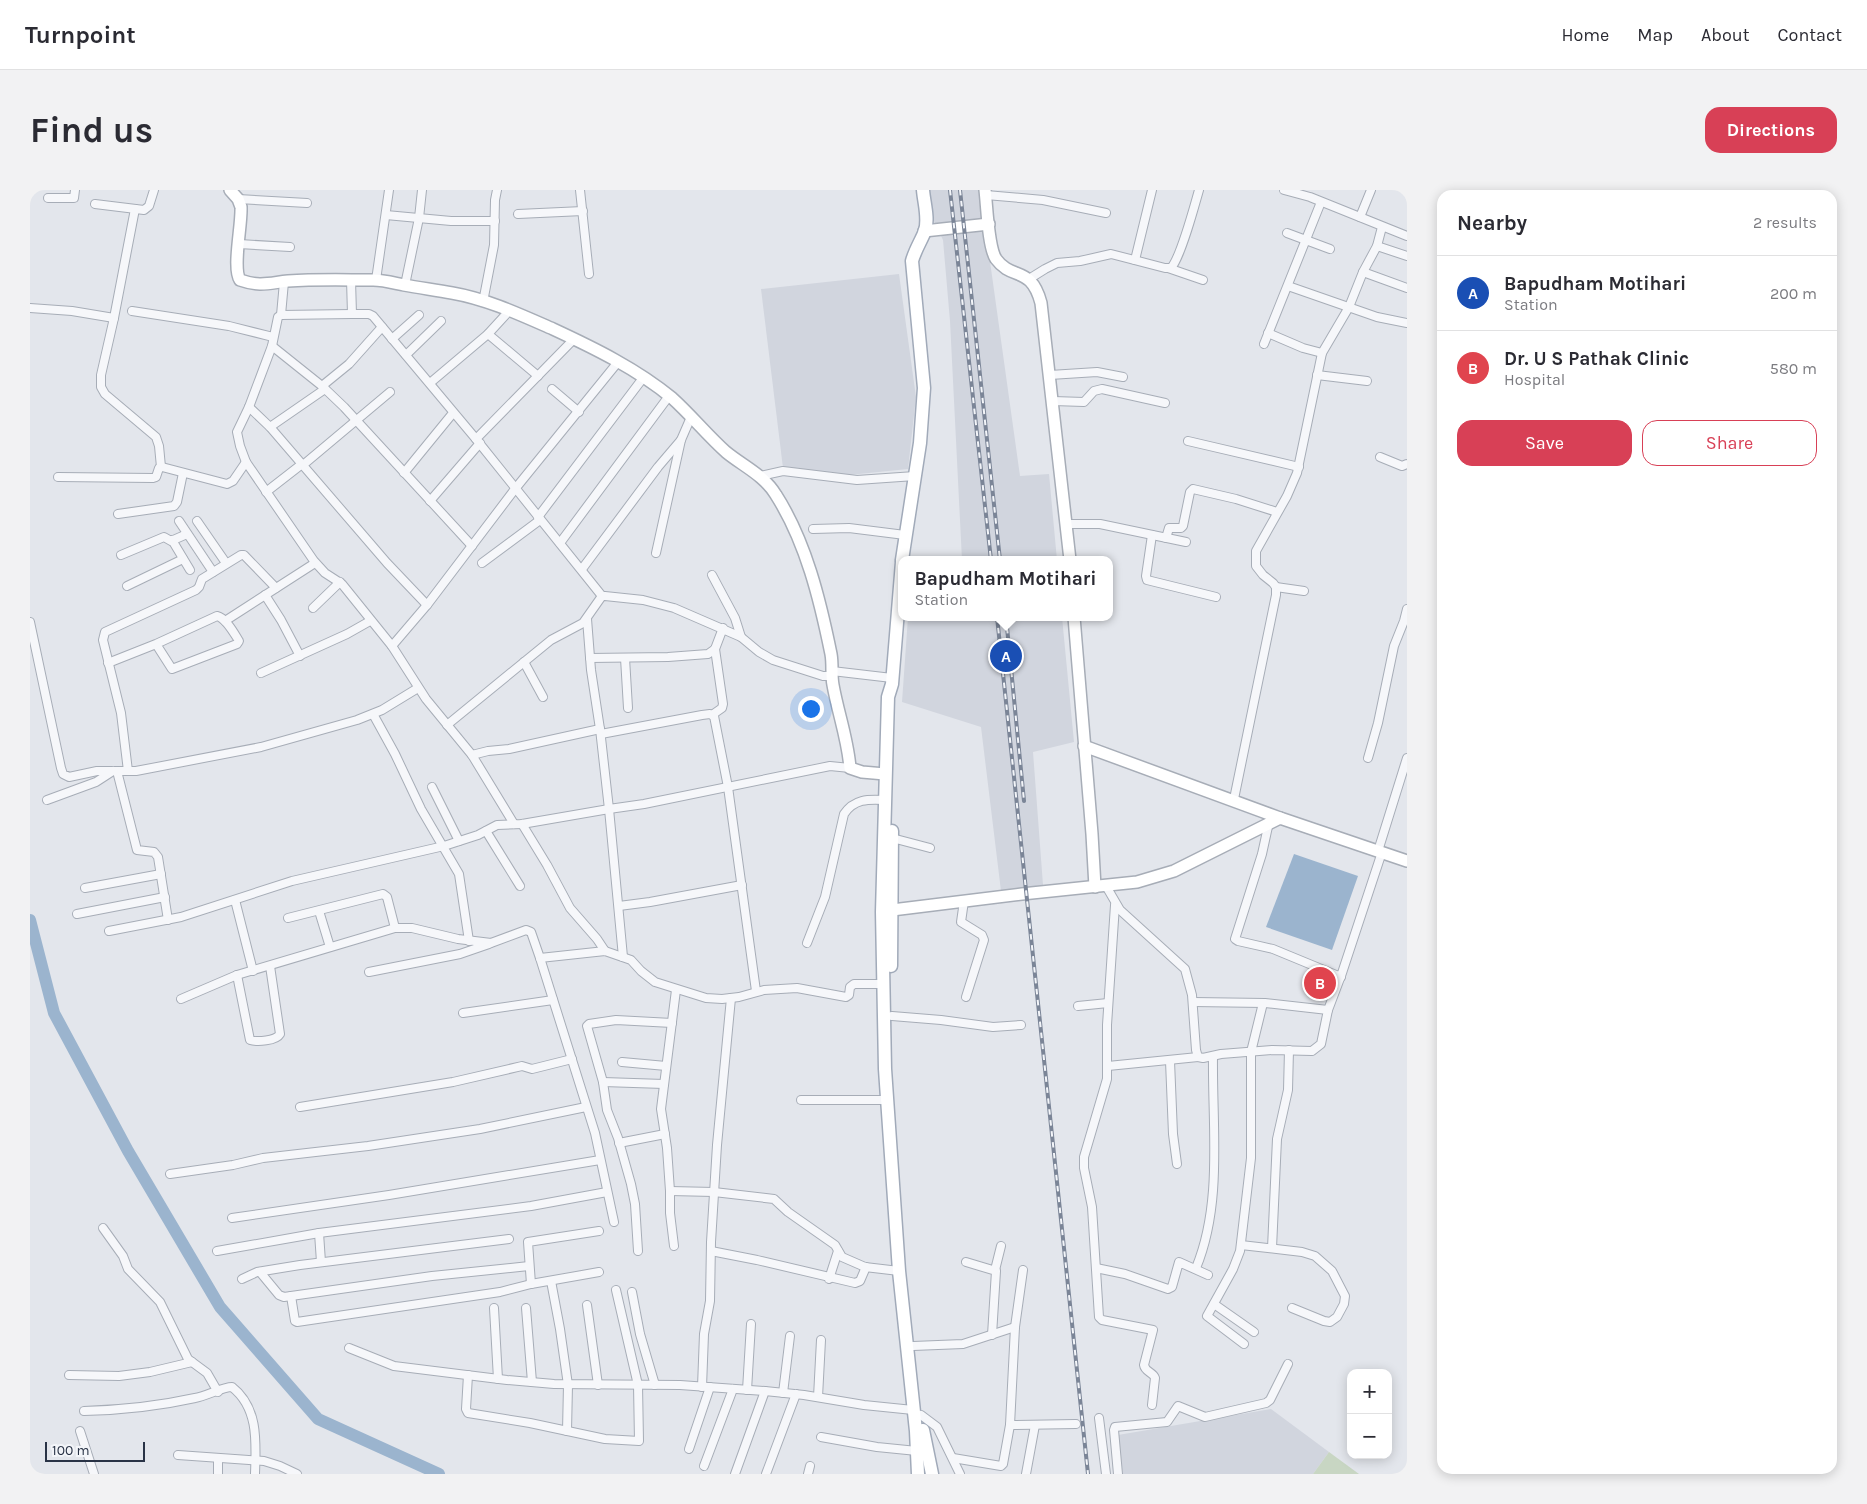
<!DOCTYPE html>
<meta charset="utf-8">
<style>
:root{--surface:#fff;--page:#f2f2f3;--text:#2b2b33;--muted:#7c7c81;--line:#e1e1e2;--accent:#d84056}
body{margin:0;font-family:Karla,sans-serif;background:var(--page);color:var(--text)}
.controls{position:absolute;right:15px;bottom:15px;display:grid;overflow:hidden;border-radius:10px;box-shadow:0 2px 12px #0003}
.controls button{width:45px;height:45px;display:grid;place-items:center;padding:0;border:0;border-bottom:1px solid var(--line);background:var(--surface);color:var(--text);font:25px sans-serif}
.scale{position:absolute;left:15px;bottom:12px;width:100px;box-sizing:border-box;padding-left:5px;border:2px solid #293346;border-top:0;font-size:14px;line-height:18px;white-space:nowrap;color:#293346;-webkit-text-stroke:4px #f3f5f9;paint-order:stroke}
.you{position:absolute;left:780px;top:518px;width:18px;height:18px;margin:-12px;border:4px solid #fff;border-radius:50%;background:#1a73e8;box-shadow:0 0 0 8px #1a73e833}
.badge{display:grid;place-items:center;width:32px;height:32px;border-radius:50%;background:var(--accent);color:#fff;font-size:16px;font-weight:700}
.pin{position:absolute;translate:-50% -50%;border:2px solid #fff;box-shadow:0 1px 5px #0006}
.popup{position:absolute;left:868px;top:366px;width:215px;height:65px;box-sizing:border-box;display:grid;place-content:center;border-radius:10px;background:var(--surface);filter:drop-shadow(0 1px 4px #0005);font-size:16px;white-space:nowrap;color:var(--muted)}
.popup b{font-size:19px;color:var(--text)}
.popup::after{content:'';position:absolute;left:50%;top:100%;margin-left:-10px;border:10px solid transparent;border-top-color:var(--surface)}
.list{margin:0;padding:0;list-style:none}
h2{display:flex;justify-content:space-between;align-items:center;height:65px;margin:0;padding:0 20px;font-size:21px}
h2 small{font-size:16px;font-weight:400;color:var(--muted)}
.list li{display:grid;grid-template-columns:32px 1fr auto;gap:15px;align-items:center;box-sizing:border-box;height:75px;padding:0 20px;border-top:1px solid var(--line)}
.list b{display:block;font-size:19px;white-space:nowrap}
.list p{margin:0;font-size:16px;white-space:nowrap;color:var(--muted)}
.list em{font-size:16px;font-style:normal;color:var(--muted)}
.actions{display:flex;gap:10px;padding:15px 20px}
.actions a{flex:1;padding:11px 0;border:1px solid var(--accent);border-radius:15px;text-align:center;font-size:18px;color:var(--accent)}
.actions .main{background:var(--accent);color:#fff}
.map{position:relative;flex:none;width:1377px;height:1284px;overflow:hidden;border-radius:15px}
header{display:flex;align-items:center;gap:30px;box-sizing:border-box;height:70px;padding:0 25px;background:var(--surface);border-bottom:1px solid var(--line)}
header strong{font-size:24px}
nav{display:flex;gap:28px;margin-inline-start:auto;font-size:18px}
.intro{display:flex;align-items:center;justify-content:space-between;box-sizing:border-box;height:120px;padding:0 30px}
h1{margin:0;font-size:35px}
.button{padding:12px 22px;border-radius:15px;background:var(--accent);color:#fff;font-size:18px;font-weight:700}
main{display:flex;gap:30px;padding:0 30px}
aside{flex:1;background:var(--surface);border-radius:15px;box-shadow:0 2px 12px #0003}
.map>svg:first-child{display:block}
.built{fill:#d1d5de}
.green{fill:#c8d6c3}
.water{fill:#9bb4ce}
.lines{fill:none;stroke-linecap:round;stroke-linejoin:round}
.river{stroke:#9bb4ce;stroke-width:12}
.street-casing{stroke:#a7adb7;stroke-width:10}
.secondary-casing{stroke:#a7adb7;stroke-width:14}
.primary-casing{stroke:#a1aab9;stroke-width:15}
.street{stroke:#f6f7fa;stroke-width:8}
.secondary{stroke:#fff;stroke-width:11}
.primary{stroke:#fff;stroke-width:12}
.rail-casing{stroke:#7b8597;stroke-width:4}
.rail{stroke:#f3f5f9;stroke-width:2;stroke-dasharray:5.5;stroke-linecap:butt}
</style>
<header>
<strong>Turnpoint</strong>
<nav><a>Home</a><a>Map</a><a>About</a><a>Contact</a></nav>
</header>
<div class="intro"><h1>Find us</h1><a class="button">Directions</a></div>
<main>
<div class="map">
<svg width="1377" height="1284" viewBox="0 0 1377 1284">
<rect width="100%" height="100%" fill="#e3e6ec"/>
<!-- built -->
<g class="built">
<polygon points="898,0 950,0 990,286 1019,284 1027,370 932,370 920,131 913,50 902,27"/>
<polygon points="869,84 886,207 878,279 819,285 753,278 731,99"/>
<polygon points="878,427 1032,427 1044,552 1003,562 1013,695 971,701 951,537 872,512"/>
<polygon points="1241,1219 1299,1262 1283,1284 1093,1284 1088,1245"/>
</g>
<!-- green -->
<polygon class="green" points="1299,1262 1329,1284 1283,1284"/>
<!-- water -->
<polygon class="water" points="1264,664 1328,686 1302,760 1236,737"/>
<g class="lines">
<!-- river -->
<polyline class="river" points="0,730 24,823 98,961 190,1117 288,1229 409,1284"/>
<defs>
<g id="street">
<polyline points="550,0 559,84"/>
<polyline points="1254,0 1280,7 1377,46"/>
<polyline points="956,5 1013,10 1076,23"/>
<polyline points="18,8 44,8 45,0"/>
<polyline points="208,9 277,13"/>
<polyline points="65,14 114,20 119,16 124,0"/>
<polyline points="105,19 84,128 71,185 71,197 75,204 126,247 129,256 131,277"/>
<polyline points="488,24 553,21"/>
<polyline points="356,25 421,31 465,31"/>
<polyline points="1330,27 1341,0"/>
<polyline points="1257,43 1300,59"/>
<polyline points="209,54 260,57"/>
<polyline points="1347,56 1377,66"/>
<polyline points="1105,70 1122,0"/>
<polyline points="1138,78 1173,90"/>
<polyline points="1333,82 1377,98"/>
<path d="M999,89L1015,79L1027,73L1050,71L1081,64L1135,78H1141C1151,67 1164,17 1169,0"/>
<polyline points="321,90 322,124 339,124 343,126 446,249 572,406"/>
<polyline points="346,90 359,0"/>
<polyline points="375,95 389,28 392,0"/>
<polyline points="1258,96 1347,127 1377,133"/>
<polyline points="453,112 464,55 465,10 467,0"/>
<polyline points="0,118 42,121 84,128"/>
<polyline points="102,121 199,136 243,147"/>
<polyline points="322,124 251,125 248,127 242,156 219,217 207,242 210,256 216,272 284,371 295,383 312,394 362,456 396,509 442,565 484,634"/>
<polyline points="251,125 254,92"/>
<polyline points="1238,143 1273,158 1292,163"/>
<polyline points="458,144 508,186"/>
<polyline points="362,149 389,125"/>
<polyline points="1234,154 1291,12"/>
<polyline points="242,156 292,196 314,217 442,356"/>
<polyline points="376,165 411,131"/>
<polyline points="1020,185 1067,182 1093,187"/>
<polyline points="1287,185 1337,191"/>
<polyline points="400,193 458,144 480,120"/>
<polyline points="292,196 319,174 352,137"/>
<polyline points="522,199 549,222"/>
<polyline points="1023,211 1054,212 1064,201 1072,199 1135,213"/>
<polyline points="219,217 240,237 357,373 397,415"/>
<polyline points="240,237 295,199"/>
<polyline points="446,249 544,149"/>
<polyline points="1158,251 1269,277"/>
<polyline points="1350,267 1372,276 1377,274"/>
<polyline points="273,275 360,202"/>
<polyline points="374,283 423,223"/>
<polyline points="730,286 753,281 827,290 885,286"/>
<polyline points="28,287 123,288 126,287 129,278 132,277 197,294 203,291 216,272"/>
<polyline points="236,302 272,274"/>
<polyline points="400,311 450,253"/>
<polyline points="88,324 144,316 147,312 153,283"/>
<polyline points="508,327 613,188"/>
<polyline points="149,331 183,382"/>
<polyline points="167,331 196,373"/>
<polyline points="1036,334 1070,334 1156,352"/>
<polyline points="783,339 819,338 875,345"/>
<polyline points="1122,345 1116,386 1117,390 1186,407"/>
<polyline points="1136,348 1139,338 1151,338 1153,336 1160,302 1163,299 1206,309 1247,322"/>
<polyline points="142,350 160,380"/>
<polyline points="530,353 639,206"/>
<polyline points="626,363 651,250 661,227"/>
<polyline points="91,365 134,347 141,351 157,344"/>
<polyline points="452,373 510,330"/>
<polyline points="552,379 628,277 651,250"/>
<polyline points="682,385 705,428 711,447"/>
<polyline points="97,396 153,369"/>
<polyline points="1246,397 1274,401"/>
<polyline points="235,405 251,430 270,466"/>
<polyline points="283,418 310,392"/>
<polyline points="557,429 561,480 570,539 579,619 614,614 800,576 820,578"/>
<polyline points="195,431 285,373"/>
<polyline points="0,432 31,578 33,584 39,587 67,581 106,581 231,557 327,530 352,520 388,498"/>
<polyline points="362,456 397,415 485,299 588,172"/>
<polyline points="560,468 638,467 678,464 685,459 693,438"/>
<polyline points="595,468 598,518"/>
<polyline points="494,472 513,507"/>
<path d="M78,473L126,454L187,426C196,428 204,443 209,451L207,454L142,479L126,454"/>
<polyline points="802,481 862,488"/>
<polyline points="231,483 317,444 340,431"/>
<polyline points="343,524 365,564 391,619 429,684 439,751"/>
<polyline points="682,525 692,518 693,514 685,459"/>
<polyline points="417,535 521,450 553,433 572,406 575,406 613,410 644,418 711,447 729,462 743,470 793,486 802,486"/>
<polyline points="571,544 672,525 680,524 684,526 698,597 726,801"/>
<polyline points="442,565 458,561 479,559 570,539"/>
<polyline points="1338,568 1348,533 1364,456 1374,431 1377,419"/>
<polyline points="87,581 107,660 124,662 128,667 138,730"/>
<polyline points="98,581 91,523 73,450 75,442 166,400 169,397 172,389 211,365 214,365 246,398"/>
<polyline points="402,597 429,651"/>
<polyline points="1204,609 1246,405 1246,397 1243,393 1233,385 1226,376 1226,361 1257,306 1267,283 1292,163 1319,117 1333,82 1347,56 1352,37"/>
<polyline points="17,610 66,592 83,581"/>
<polyline points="1239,632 1232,664 1205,749 1208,751 1243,759 1311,787"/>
<polyline points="492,634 517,675 540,718 567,749 575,761"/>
<polyline points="456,641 490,696"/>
<polyline points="862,648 900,658"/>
<polyline points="1348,661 1377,568"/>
<polyline points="1076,696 1090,720 1155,779 1162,805 1166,860 1168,867 1173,868 1191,864 1242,860 1282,861 1291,854 1298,820 1312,783 1352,662"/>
<polyline points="55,698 131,684"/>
<polyline points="205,710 223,781"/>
<polyline points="934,711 931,732 952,745 954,750 936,807"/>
<path d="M1085,715L1077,835V889L1054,967V978L1062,1017L1069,1127L1072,1130L1123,1140L1114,1175C1115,1182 1123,1182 1125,1188L1122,1215"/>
<polyline points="589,716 620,712 712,695"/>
<polyline points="289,721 300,757"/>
<polyline points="47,724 135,707"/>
<polyline points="258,728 353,704 357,707 365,738"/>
<polyline points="79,741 151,727 262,691 414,656 448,645 467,635 492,634 579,619 593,767"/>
<path d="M777,753L795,707L814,624C824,609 838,609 854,610"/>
<polyline points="510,768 575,761 601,770 611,781 625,792 676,808 692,809 709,807 734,800 767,798 816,807 819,805 820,797 824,794 853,794"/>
<polyline points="339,782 430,764 459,754"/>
<path d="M207,785L220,850C227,852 246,851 250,844L240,776"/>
<polyline points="151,809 207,785 365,738 382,738 428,749 461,753 496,740 501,742 510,768 565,943 584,1032"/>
<polyline points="1163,812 1235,813 1298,820"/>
<polyline points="1048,816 1078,813"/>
<polyline points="433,823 523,810"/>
<polyline points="862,826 911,830 963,837 991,835"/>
<polyline points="1140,871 1143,944 1147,974"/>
<polyline points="592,872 636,876"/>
<polyline points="1078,876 1168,867"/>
<polyline points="573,892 634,894"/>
<polyline points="771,910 857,910"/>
<polyline points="270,917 423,892 492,876 502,879 542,869"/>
<polyline points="589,953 635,944"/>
<polyline points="140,984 203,975 233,968 338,956 450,939 556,917"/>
<polyline points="640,1001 684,1002 744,1009 758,1022 805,1055 812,1067 835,1077 869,1081"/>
<polyline points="202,1028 359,1005 570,970"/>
<polyline points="73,1038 93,1066 98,1079 130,1112 158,1169 177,1183 188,1202"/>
<polyline points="289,1043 291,1072"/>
<polyline points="1211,1055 1272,1062 1285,1066 1302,1081 1315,1106 1314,1114 1307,1127 1300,1132 1294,1131 1262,1118"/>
<polyline points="644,1056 640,1023 640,1001 637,958 631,919 646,800"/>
<polyline points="1242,1058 1247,949 1258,900 1259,860"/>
<polyline points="187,1061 289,1043 501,1016 577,1002"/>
<polyline points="608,1061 605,1014 601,994 588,948 577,920 573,892 557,836 559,834 586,830 642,833"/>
<polyline points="681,1061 727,1070 825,1093 830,1091 836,1077"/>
<polyline points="936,1072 966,1081 962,1145"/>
<polyline points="1066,1078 1095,1084 1138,1099 1142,1097 1149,1072 1178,1085"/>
<path d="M1166,1078C1193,1013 1182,936 1183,867"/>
<polyline points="965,1080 971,1056"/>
<polyline points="230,1082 249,1105 254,1107 402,1086 499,1076"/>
<polyline points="212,1089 227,1082 270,1075 479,1049"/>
<polyline points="799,1089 808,1061"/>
<polyline points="521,1091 530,1139 538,1195 537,1241"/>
<polyline points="501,1094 498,1052 569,1041"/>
<polyline points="602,1102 610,1144 625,1195"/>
<polyline points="261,1106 265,1131 267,1132 470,1102 501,1094 569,1082"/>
<polyline points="1184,1114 1224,1142"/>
<polyline points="557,1115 568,1195"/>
<polyline points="464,1118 468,1189"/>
<polyline points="496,1118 502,1192"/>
<polyline points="1214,1154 1177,1126 1203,1079 1210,1061 1221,968 1221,862 1233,813"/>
<polyline points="883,1156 933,1154 985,1137"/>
<polyline points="319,1158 364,1176 477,1190 524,1194 650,1195 735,1201 774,1205 834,1215 883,1220"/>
<polyline points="39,1185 89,1186 120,1182 162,1172"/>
<polyline points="438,1185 436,1219 438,1223 500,1233 575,1249 609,1251 608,1195 586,1100"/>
<polyline points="672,1197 674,1144 680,1111 681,1052 687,955 701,808"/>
<polyline points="717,1200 721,1134"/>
<polyline points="753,1203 760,1146"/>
<polyline points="788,1207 791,1150"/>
<path d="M54,1221C92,1220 129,1216 165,1208C176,1206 193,1197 202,1197C229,1218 226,1253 225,1284"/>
<polyline points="891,1225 907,1237 930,1284"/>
<polyline points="1069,1228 1076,1284"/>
<polyline points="980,1235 1046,1234"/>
<polyline points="50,1241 64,1284"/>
<polyline points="791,1247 847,1257 887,1261"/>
<polyline points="659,1259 680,1197"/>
<polyline points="148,1265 234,1271 250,1276 267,1284"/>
<polyline points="923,1268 971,1276 973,1274 980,1235 985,1137 993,1080"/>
<polyline points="674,1276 703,1199"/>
<polyline points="188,1284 188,1268"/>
<polyline points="705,1284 735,1201"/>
<polyline points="736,1284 766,1204"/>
<polyline points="778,1284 780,1276"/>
<polyline points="996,1284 1005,1235"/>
<polyline points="1088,1284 1084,1240 1085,1237 1137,1232 1148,1216 1175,1227 1236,1213 1240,1210 1258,1174"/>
</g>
<g id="secondary">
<path d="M200,0L208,9L211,17C212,35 202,78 210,90C230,97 239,93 258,91C286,89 315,90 343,90C353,90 364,93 374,95C390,98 406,100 422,103C457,109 491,125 523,139C564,158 607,179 642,208C661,225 677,245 696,262C713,276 734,285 746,305C776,352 790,410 801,464C803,475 801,485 803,495C808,523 818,550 820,578L832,582L855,584"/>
<path d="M955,0C957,16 958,57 966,69C982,91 1001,75 1011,113L1040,370"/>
<polyline points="894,41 959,34"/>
<polyline points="1044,427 1062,644 1065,697"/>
<polyline points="1054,556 1250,628"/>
<polyline points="854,721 992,704 1107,692 1144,681 1250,628 1377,671"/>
</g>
<g id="primary">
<path d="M872,370L890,253L894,198L882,71C885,60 891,51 895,41C899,28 894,13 893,0"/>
<polyline points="872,372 862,494 858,507 852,722 855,879 869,1081 886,1241 888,1284"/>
<polyline points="861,776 862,641"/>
<polyline points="893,1240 902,1284"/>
</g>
</defs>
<!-- street casing -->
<use href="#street" class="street-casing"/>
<!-- secondary casing -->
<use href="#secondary" class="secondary-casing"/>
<!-- primary casing -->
<use href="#primary" class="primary-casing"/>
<!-- street -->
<use href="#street" class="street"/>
<!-- secondary -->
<use href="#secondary" class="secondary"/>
<!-- primary -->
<use href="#primary" class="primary"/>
<defs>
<g id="rail">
<polyline points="920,0 961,370"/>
<polyline points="930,0 970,370"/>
<polyline points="967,427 1058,1284"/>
<polyline points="976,427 994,611"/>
</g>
</defs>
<!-- rail casing -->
<use href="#rail" class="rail-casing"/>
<!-- rail -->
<use href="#rail" class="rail"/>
</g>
</svg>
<div class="controls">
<button>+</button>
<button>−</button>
</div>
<div class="scale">100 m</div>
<div class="you"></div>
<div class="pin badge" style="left:976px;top:466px;background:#1a4fb4">A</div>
<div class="popup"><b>Bapudham Motihari</b>Station</div>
<div class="pin badge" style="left:1290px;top:793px;background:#e0444e">B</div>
</div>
<aside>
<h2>Nearby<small>2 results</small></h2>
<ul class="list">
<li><span class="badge" style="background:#1a4fb4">A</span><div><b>Bapudham Motihari</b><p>Station</p></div><em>200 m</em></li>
<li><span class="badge" style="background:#e0444e">B</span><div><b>Dr. U S Pathak Clinic</b><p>Hospital</p></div><em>580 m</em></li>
</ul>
<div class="actions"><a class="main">Save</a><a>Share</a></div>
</aside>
</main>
